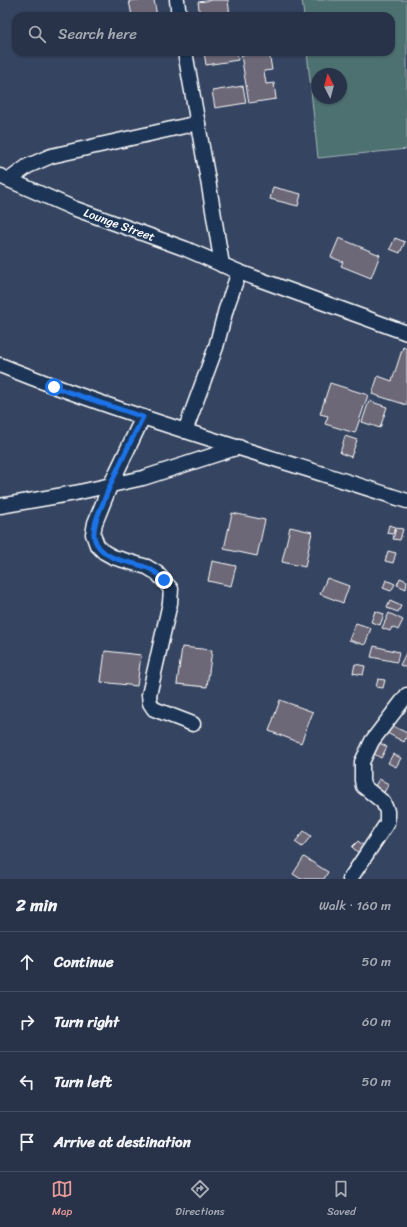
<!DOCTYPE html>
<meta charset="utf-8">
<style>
:root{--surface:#283349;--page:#303b50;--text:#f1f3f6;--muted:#a5aab4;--line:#444e61;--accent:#e69b98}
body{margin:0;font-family:Sriracha,sans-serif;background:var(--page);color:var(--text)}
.compass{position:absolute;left:311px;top:68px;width:36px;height:36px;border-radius:50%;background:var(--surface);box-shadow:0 1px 3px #0004;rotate:354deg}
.stop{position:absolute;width:12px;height:12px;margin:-9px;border:3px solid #1a73e8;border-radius:50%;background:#fff}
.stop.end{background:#1a73e8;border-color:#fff;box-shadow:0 1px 4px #0008}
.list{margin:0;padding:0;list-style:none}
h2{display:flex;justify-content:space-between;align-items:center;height:52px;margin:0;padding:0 16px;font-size:17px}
h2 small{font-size:13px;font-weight:400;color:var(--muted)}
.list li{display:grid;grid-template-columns:26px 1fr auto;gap:12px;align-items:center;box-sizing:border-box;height:60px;padding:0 16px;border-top:1px solid var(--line)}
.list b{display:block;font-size:15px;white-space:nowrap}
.list em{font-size:13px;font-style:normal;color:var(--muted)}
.icon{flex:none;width:22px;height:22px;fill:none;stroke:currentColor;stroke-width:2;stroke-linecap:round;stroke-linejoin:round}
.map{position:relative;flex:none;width:407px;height:879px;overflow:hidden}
.search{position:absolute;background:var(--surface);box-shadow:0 1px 3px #0004;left:12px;right:12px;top:12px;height:44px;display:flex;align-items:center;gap:10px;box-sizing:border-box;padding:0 14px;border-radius:12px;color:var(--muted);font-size:15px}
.sheet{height:292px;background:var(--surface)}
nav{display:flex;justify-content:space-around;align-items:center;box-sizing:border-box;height:56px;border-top:1px solid var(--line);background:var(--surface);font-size:11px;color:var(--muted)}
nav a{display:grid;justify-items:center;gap:2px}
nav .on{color:var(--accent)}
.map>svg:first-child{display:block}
.green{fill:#4d6f70;stroke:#a6b7b8;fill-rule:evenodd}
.building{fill:#6c6778;stroke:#fff}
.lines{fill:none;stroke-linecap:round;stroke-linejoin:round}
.minor-casing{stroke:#fff;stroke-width:17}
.minor{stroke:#1d3557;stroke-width:14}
.route{stroke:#1a73e8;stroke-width:5}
.labels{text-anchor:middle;stroke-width:3;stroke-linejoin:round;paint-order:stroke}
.street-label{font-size:12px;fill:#fff;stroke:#1d3557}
</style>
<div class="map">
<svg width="407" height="879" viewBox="0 0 407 879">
<rect width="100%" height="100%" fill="#354461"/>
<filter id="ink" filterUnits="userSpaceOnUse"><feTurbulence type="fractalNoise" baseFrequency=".025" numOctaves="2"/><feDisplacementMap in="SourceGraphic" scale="8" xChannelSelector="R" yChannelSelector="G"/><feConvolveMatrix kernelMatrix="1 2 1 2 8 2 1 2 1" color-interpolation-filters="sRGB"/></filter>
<g filter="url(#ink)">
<!-- green -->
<path class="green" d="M302,0H407V149L318,158L307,52H391V16H304ZM317,74H341V98H317Z"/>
<!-- building -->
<g class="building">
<polygon points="137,0 154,0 157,16 132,16 129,1"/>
<polygon points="213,0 228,0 230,16 200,16 198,2"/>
<polygon points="204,52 237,52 238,60 206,65"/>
<polygon points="261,52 269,52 272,70 264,71 266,84 274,83 276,99 249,103 241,55"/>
<polygon points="243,86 246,103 215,108 212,91"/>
<polygon points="273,187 301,194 298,206 270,199"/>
<polygon points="339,238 380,255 371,278 341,266 343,262 331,257"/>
<polygon points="395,238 405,242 400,253 390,249"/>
<polygon points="403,347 407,349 407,405 372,394 378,376 392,381"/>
<polygon points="330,383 368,395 355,433 325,424 328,416 320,414"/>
<polygon points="369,401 387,407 380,428 362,422"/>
<polygon points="345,436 357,440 351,457 340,453"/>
<polygon points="232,513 265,520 257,556 224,549"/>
<polygon points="389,525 396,527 393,534 387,533"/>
<polygon points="290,527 312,532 305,567 282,562"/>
<polygon points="396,528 403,529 400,540 393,539"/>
<polygon points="388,551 396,553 393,563 385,561"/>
<polygon points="212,561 236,566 231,586 208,581"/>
<polygon points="327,578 349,586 343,603 320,594"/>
<polygon points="400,578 407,581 406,589 397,585"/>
<polygon points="386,580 395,584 391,591 383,588"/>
<polygon points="390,601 401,606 398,612 387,608"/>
<polygon points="375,611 384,614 380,625 371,622"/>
<polygon points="389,613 403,620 398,630 392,627 390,631 382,628"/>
<polygon points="356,623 371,628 365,645 349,640"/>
<polygon points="374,646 399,652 397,662 371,657"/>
<polygon points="182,647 212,650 207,687 177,684"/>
<polygon points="105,651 141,655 137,686 101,682"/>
<polygon points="406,653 407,654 407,668 400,665"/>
<polygon points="355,664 365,666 363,675 353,673"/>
<polygon points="378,679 385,680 383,688 376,687"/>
<polygon points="280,700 313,712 301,743 269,731"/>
<polygon points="391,725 407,733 407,736 404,742 387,733"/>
<polygon points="378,742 387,747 381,758 372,753"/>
<polygon points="393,754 401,758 396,767 388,763"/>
<polygon points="379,779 389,784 383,794 373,790"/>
<polygon points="304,831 311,836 302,847 295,842"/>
<polygon points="358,841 367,849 361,855 352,847"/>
<polygon points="304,857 328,872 324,879 301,879 293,874"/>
</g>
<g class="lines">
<defs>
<g id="minor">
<polyline points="177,0 179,16"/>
<polyline points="185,52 209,186 222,265"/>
<path id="s1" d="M0,176L73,208L186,249L239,272L407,333"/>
<polyline points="9,180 28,166 51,156 198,123"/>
<path d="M0,365C133,419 271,456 407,501"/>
<polyline points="143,417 110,486 95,523 93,534 97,545 104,552 113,557 147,567 157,573 171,589 170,603 149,695 150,703 154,709 193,724"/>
<polyline points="185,431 216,347 226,309 239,272"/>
<polyline points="0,506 75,493 143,478 239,447"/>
<polyline points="350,879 387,823 387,811 383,802 363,786 362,780 362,762 372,741 407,695"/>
</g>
</defs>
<!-- minor casing -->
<use href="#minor" class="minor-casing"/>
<!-- minor -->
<use href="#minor" class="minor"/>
</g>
</g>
<g class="lines" filter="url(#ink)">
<!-- route -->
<path class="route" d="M54,387L143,417C129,445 114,474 103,503C99,512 94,522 94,532C93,540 98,548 105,553C124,567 146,559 164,580"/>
</g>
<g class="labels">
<!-- street labels -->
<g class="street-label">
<text dy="4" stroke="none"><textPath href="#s1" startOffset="129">Lounge Street</textPath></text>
</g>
</g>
</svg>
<svg class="compass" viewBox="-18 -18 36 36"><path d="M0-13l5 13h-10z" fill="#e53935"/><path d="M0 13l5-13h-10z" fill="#a5aab4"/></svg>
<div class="stop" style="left:54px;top:387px"></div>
<div class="stop end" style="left:164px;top:580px"></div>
<div class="search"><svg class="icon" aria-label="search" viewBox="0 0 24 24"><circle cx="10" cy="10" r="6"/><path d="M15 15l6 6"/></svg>Search here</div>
</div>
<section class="sheet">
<h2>2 min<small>Walk · 160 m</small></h2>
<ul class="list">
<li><svg class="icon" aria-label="ahead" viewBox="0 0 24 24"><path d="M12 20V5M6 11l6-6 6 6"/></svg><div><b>Continue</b></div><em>50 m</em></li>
<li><svg class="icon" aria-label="right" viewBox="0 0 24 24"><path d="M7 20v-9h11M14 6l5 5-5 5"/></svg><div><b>Turn right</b></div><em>60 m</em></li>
<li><svg class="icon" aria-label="left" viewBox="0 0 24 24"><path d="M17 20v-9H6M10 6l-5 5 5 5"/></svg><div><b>Turn left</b></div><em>50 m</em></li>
<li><svg class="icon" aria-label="arrive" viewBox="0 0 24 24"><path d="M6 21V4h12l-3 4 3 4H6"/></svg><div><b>Arrive at destination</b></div></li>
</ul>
</section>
<nav>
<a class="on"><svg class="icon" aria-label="map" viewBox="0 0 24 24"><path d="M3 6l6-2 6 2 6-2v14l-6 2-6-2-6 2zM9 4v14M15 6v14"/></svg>Map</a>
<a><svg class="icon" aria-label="directions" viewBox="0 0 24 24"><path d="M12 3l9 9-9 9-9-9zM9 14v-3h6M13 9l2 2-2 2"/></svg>Directions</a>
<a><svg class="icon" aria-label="saved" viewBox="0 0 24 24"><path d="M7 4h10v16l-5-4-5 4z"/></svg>Saved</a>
</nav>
